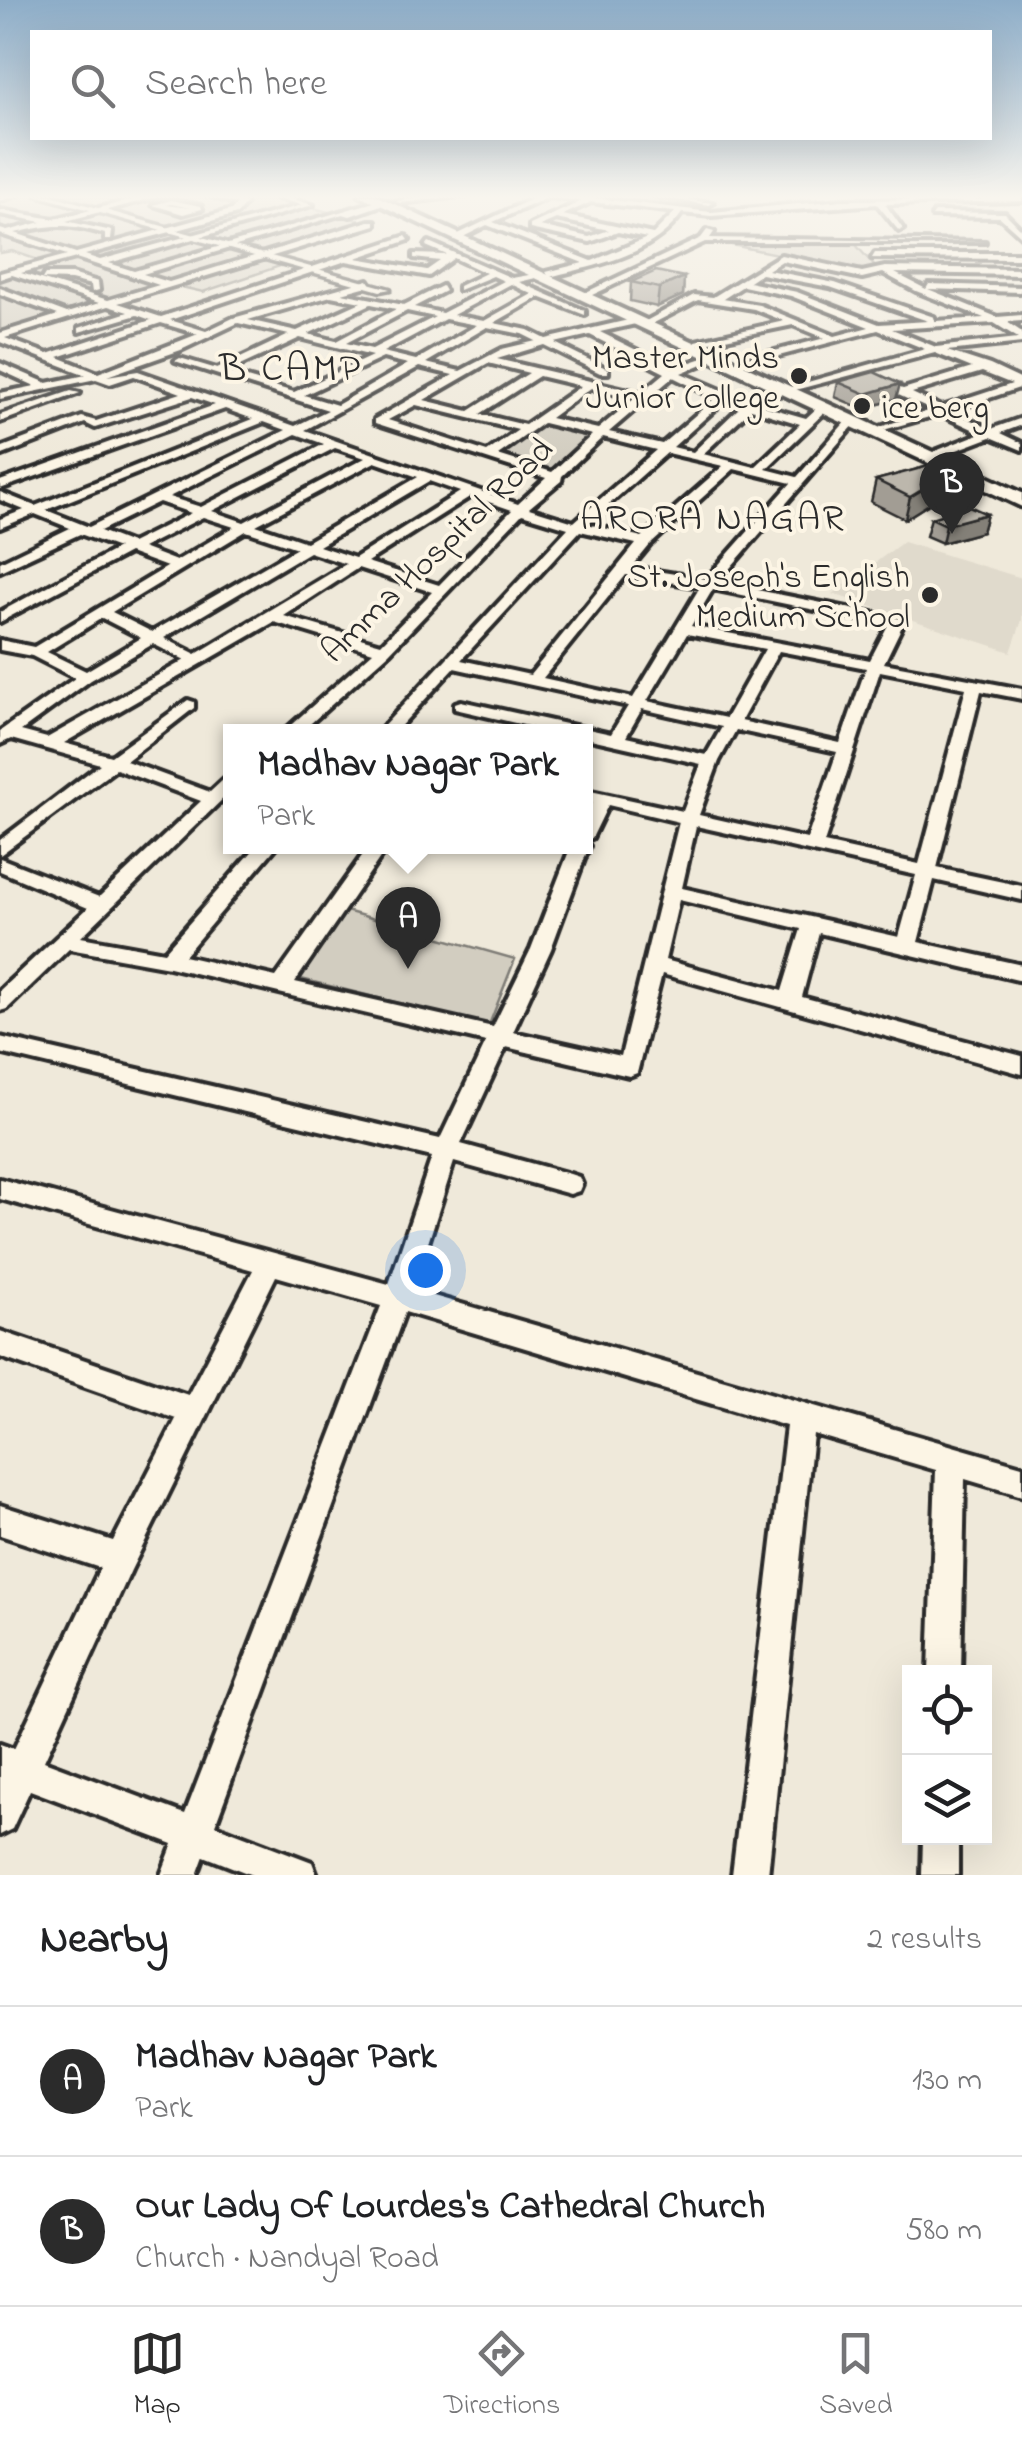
<!DOCTYPE html>
<meta charset="utf-8">
<style>
:root{--surface:#fff;--page:#f6f6f6;--text:#202124;--muted:#757577;--line:#e0e0e0;--accent:#2b2b2b}
body{margin:0;font-family:"Indie Flower",sans-serif;background:var(--page);color:var(--text)}
.controls{position:absolute;right:30px;bottom:30px;display:grid;overflow:hidden;border-radius:0px;box-shadow:0 10px 40px #0002}
.controls button{width:90px;height:90px;display:grid;place-items:center;padding:0;border:0;border-bottom:2px solid var(--line);background:var(--surface);color:var(--text);font:50px sans-serif}
.you{position:absolute;left:425px;top:1270px;width:35px;height:35px;margin:-25px;border:8px solid #fff;border-radius:50%;background:#1a73e8;box-shadow:0 0 0 15px #1a73e833}
.badge{display:grid;place-items:center;width:65px;height:65px;border-radius:50%;background:var(--accent);color:#fff;font-size:32px;font-weight:700}
.pin{position:absolute;translate:-50% -82px;filter:drop-shadow(0 2px 5px #0008)}
.pin::after{content:'';position:absolute;top:52px;width:35px;height:30px;background:inherit;clip-path:polygon(0 0,100% 0,50% 100%)}
.popup{position:absolute;left:223px;top:724px;width:370px;height:130px;box-sizing:border-box;display:grid;place-content:center;border-radius:0px;background:var(--surface);filter:drop-shadow(0 2px 8px #0005);font-size:32px;white-space:nowrap;color:var(--muted)}
.popup b{font-size:38px;color:var(--text)}
.popup::after{content:'';position:absolute;left:50%;top:100%;margin-left:-20px;border:20px solid transparent;border-top-color:var(--surface)}
.list{margin:0;padding:0;list-style:none}
h2{display:flex;justify-content:space-between;align-items:center;height:130px;margin:0;padding:0 40px;font-size:42px}
h2 small{font-size:32px;font-weight:400;color:var(--muted)}
.list li{display:grid;grid-template-columns:65px 1fr auto;gap:30px;align-items:center;box-sizing:border-box;height:150px;padding:0 40px;border-top:2px solid var(--line)}
.list b{display:block;font-size:38px;white-space:nowrap}
.list p{margin:0;font-size:32px;white-space:nowrap;color:var(--muted)}
.list em{font-size:32px;font-style:normal;color:var(--muted)}
.icon{flex:none;width:55px;height:55px;fill:none;stroke:currentColor;stroke-width:2;stroke-linecap:round;stroke-linejoin:round}
.map{position:relative;flex:none;width:1022px;height:1875px;overflow:hidden}
.search{position:absolute;background:var(--surface);box-shadow:0 10px 40px #0002;left:30px;right:30px;top:30px;height:110px;display:flex;align-items:center;gap:25px;box-sizing:border-box;padding:0 35px;border-radius:0px;color:var(--muted);font-size:38px}
.sheet{height:430px;background:var(--surface)}
nav{display:flex;justify-content:space-around;align-items:center;box-sizing:border-box;height:140px;border-top:2px solid var(--line);background:var(--surface);font-size:28px;color:var(--muted)}
nav a{display:grid;justify-items:center;gap:5px}
nav .on{color:var(--accent)}
.map>svg:first-child{display:block}
.built{fill:#e0dacc}
.green{fill:#d2cdc0;stroke:#7e7c76;stroke-width:2.5}
.lines{fill:none;stroke-linecap:round;stroke-linejoin:round}
.minor-casing{stroke:#2b2b2b;stroke-width:8}
.tertiary-casing{stroke:#2b2b2b;stroke-width:7}
.secondary-casing{stroke:#2b2b2b;stroke-width:7}
.primary-casing{stroke:#2b2b2b;stroke-width:8}
.minor{fill:#fcf5e5;fill-rule:evenodd}
.tertiary{fill:#fcf5e5;fill-rule:evenodd}
.secondary{fill:#fcf5e5;fill-rule:evenodd}
.primary{fill:#fcf5e5;fill-rule:evenodd}
.wall{fill:#a29d94;stroke:#2b2b2b;stroke-width:2.5}
.shaded-wall{fill:#848078;stroke:#2b2b2b;stroke-width:2.5}
.building{fill:#bcb7ac;stroke:#2b2b2b;stroke-width:2.5}
.poi-dot{fill:#2b2b2b;stroke:#fcf5e5;stroke-width:4}
.labels{text-anchor:middle;stroke-width:8;stroke-linejoin:round;paint-order:stroke}
.far-poi-label{font-size:35px;fill:#2b2b2b;stroke:#fcf5e5;text-anchor:end}
.far-street-label{font-size:35px;fill:#2b2b2b;stroke:#fcf5e5}
.far-neighbourhood-label{font-size:38px;letter-spacing:2.5px;fill:#2b2b2b;stroke:#fcf5e5}
.far-quarter-label{font-size:40px;letter-spacing:2.5px;fill:#2b2b2b;stroke:#fcf5e5}
</style>
<div class="map">
<svg width="1022" height="1875" viewBox="0 0 1022 1875">
<rect width="100%" height="100%" fill="#efe9da"/>
<filter id="ink" filterUnits="userSpaceOnUse"><feTurbulence type="fractalNoise" baseFrequency=".01" numOctaves="2"/><feDisplacementMap in="SourceGraphic" scale="20" xChannelSelector="R" yChannelSelector="G"/><feConvolveMatrix kernelMatrix="1 2 1 2 8 2 1 2 1" color-interpolation-filters="sRGB"/></filter>
<g filter="url(#ink)">
<!-- built -->
<polygon class="built" points="903,542 1022,578 1022,620 1011,652 833,594"/>
<!-- green -->
<g class="green">
<polygon points="0,195 266,195 369,223 264,256 286,264 203,292 168,284 0,335 0,273 41,261 12,251 0,253"/>
<polygon points="769,243 856,245 876,268 861,271 727,244"/>
<polygon points="540,424 594,433 557,472 497,457"/>
<polygon points="346,911 515,959 489,1025 297,978"/>
</g>
<g class="lines">
<defs>
<g id="minor">
<path d="M151,195H164L66,221L112,231L111,240H105V234C67,223 53,224 15,233L76,253L231,210L237,204L206,195L246,203L237,214L85,255L100,260L302,205L267,195H280L313,205L109,263L134,271L381,200L384,204L350,216L343,214L143,274L169,282L369,221H375V225L118,303L161,317L406,236L409,240L356,258L427,270L440,261L414,258V254L447,255L426,246L429,242L512,278L540,273V277L519,282L585,311V315L539,297L494,323L528,330L546,339L637,318L640,323L600,332L673,368L724,351V355L681,373L742,399L789,388V392L753,403L806,418L819,406H827V410L766,469L797,477L847,420H855V424L718,582L902,619L904,622L884,663L1022,689V699L981,691L937,868L1022,886V900L934,880L918,942L1022,965V981L819,933L802,997L1022,1056V1074L662,974L637,1073L629,1076L506,1047L461,1144L570,1174L579,1177L582,1184L579,1191L570,1194L454,1162L413,1290L1022,1466V1496L965,1479L961,1672H929L936,1470L813,1434L768,1875H732L786,1426L405,1312L215,1825L312,1862L317,1875H252L204,1856L197,1875H161L173,1844L30,1790L12,1829L0,1835V1744L14,1749L100,1568L0,1535V1505L113,1541L176,1419L0,1357V1331L188,1395L253,1270L0,1199V1179L389,1284L432,1157L0,1053V1037L440,1139L486,1042L169,967L69,949L7,1009L0,1011V990L88,908L0,871V858L99,897L201,801L116,769L0,855V840L100,764L11,739L0,744V731L75,678L32,656L0,650V640L34,647L167,567L129,553L0,622V612L118,548L80,534L0,571V562L70,528L35,514L0,528V519L24,510L0,500V492L35,506L253,419L225,409L0,489V481L215,405L192,397L95,428L85,423L0,456V448L82,417L96,421L181,393L134,376L110,384L96,379L0,399V393L35,386L0,370V363L47,383L86,375L0,342V333L58,315L0,294V288L67,313L99,303L12,275L0,279V273L67,255L0,234V229L7,231L42,222L0,214V210L54,219ZM76,258L159,285L108,300L21,273ZM454,258L486,273L459,286V290L493,276L504,281L442,313L414,307L445,291L442,286L404,305L342,293L371,285L368,280L233,318L206,331L170,320L346,261L429,276ZM511,284L532,294L484,321L453,315ZM331,296L361,302L297,331L248,320ZM371,304L396,309L336,341L308,334ZM108,306L128,312L79,328V332L137,315L151,320L48,354L5,338ZM407,311L435,317L372,349L346,343ZM445,319L477,325L416,360L383,352ZM161,323L198,334L98,373L58,357ZM238,323L289,335L217,369L180,358L175,361L328,410L295,426L138,371L107,376L181,350ZM487,327L522,334L536,341L502,349L460,371L426,363ZM590,335L665,373L641,393L497,359L544,345L600,373H608V369L555,343ZM300,338L372,356L294,392L227,372ZM383,358L408,364L337,405L304,395ZM488,363L529,373L469,411L424,400ZM419,367L453,375L375,419V423L546,478L518,504L305,430ZM539,376L581,386L525,425L480,414ZM673,377L715,398L662,444L609,432ZM591,388L635,398L598,429L550,418ZM724,401L741,406L693,452L673,447ZM416,405L518,430L487,452L388,420ZM751,409L800,424L755,467L703,454ZM264,422L286,430L89,527L46,510ZM543,423L592,435L552,472L498,455ZM296,434L324,444L201,507L169,497ZM603,437L656,450L574,522L529,508L561,481L562,476ZM335,448L365,458L244,522L212,511ZM667,453L723,466L642,537L587,524ZM375,462L418,477L306,542L256,525ZM734,469L791,483L706,579L632,567L650,545ZM429,481L460,492L355,558L319,546ZM471,496L512,510L439,585L367,562ZM159,502L191,513L131,543L100,531ZM522,514L568,528L378,732H395L454,668L628,706L611,734L461,701L455,703V709L554,732H586V738L701,764L683,811L586,790V800L592,802L586,815V840L592,838L608,805L679,822L621,1056L513,1032L551,949L589,846L586,841V846H571L531,949L493,1027L295,982L388,846H369L276,977L184,956L277,846H257L164,952L81,937L230,792V778L224,779L210,792L126,761L194,708V702L188,700L111,756L64,743L274,622L373,652L283,732H301L389,653ZM203,517L234,527L176,561L142,548ZM246,531L297,548L152,632L112,612ZM580,531L636,544L530,675L461,660ZM309,552L346,564L196,654L164,638ZM358,568L432,592L381,644L284,616ZM626,575L700,587L633,698L543,678ZM713,589L888,625L870,660L691,626ZM102,618L141,638L86,671L47,652ZM687,634L765,649L726,718L647,701ZM153,644L185,660L47,738L21,731L91,680ZM779,651L866,668L840,743L741,721ZM880,671L966,688L919,864L824,843ZM642,709L722,727L706,755L626,737ZM736,730L837,752L807,839L699,815L719,761ZM696,826L916,875L899,937L682,888ZM679,900L801,929L782,991L665,960ZM276,1276L381,1306L185,1814L44,1761L131,1570Z"/>
<polygon points="441,195 469,195 400,203 396,201"/>
<path d="M540,195H570L711,212L842,200L982,199L985,196L1022,197V201L885,204L903,229L899,231L877,204L711,216L682,213C652,256 597,265 549,277L546,272L583,263L487,225L463,237L456,235ZM549,197L582,201L530,225V229L590,242L618,232L647,238L592,261L493,222ZM591,202L675,212L653,234L563,215ZM556,219L609,230L589,237L540,226Z"/>
<polygon points="649,195 713,203 709,205"/>
<path d="M171,200L201,206L202,209L183,214L153,205ZM171,204L190,208L166,205Z"/>
<polygon points="935,212 1005,213 1022,230 1022,237 1000,217 932,216"/>
<polygon points="707,230 714,232 710,238 985,242 705,242 590,296 582,294 701,238"/>
<polygon points="875,253 1022,253 1022,259 872,258"/>
<path d="M781,255L862,272L885,267L1022,269V275L895,273L926,289L929,284L1022,287L1020,292L928,289L997,317L1022,315V321L1007,322L1022,332V343L947,351L990,365L1022,380V387L951,411L991,429L1022,418V425L1001,433L1022,443V450L991,437L941,456H933V452L981,433L940,414L880,431V427L931,410L870,382V378L903,389L972,368L935,353L795,390L790,387L925,349L878,330L740,366L736,361L825,338L793,325L696,345V341L784,321L754,309L698,300L652,324L644,322L694,295L713,297ZM782,261L862,278L883,273L916,291L984,318L935,321L934,317L835,283L768,270ZM761,274L830,287L928,321L879,324L797,292L749,282ZM743,286L791,296L869,327L835,336L759,305L723,299ZM994,323L1018,338L936,347L892,329ZM982,372L1012,384L942,407L912,393Z"/>
<polygon points="45,274 72,274 98,282 99,290 92,292 91,285 71,280 42,279"/>
<polygon points="71,391 80,393 0,422 0,415"/>
<polygon points="923,1838 958,1838 958,1875 922,1875"/>
</g>
<polygon id="tertiary" points="36,195 51,195 390,289 380,291"/>
<polygon id="secondary" points="0,195 19,195 0,201"/>
<polygon id="primary" points="359,195 375,195 1022,493 1022,507"/>
</defs>
<!-- minor casing -->
<use href="#minor" class="minor-casing"/>
<!-- tertiary casing -->
<use href="#tertiary" class="tertiary-casing"/>
<!-- secondary casing -->
<use href="#secondary" class="secondary-casing"/>
<!-- primary casing -->
<use href="#primary" class="primary-casing"/>
<!-- minor -->
<use href="#minor" class="minor"/>
<!-- tertiary -->
<use href="#tertiary" class="tertiary"/>
<!-- secondary -->
<use href="#secondary" class="secondary"/>
<!-- primary -->
<use href="#primary" class="primary"/>
</g>
<!-- wall -->
<g class="wall">
<polygon points="684,277 683,295 657,307 630,301 631,282"/>
<polygon points="838,382 896,399 863,409 835,397"/>
<polygon points="959,458 953,479 931,496 929,504 905,519 871,502 876,480"/>
<polygon points="987,514 982,532 942,543 926,536 931,518"/>
</g>
<!-- shaded-wall -->
<g class="shaded-wall">
<polygon points="684,277 683,295 657,307 659,288"/>
<polygon points="900,384 896,399 863,409 866,394"/>
<polygon points="959,458 953,479 931,496 929,504 905,519 910,497"/>
<polygon points="987,514 982,532 942,543 946,525"/>
</g>
<!-- building -->
<g class="building">
<polygon points="656,271 684,277 659,288 631,282"/>
<polygon points="874,372 900,384 866,394 838,382"/>
<polygon points="959,458 931,479 935,482 910,497 876,480"/>
<polygon points="969,506 987,514 946,525 931,518"/>
</g>
</g>
<!-- sky -->
<linearGradient id="sky" x2="0" y2="1"><stop stop-color="#8dadc8"/><stop offset="0.43" stop-color="#f8f5ee"/><stop offset="1" stop-color="#f8f5ee" stop-opacity="0"/></linearGradient>
<rect width="1022" height="458" fill="url(#sky)"/>
<!-- markers -->
<g class="poi-dot">
<circle cx="799" cy="376" r="10"/>
<circle cx="862" cy="406" r="10"/>
<circle cx="930" cy="595" r="10"/>
</g>
<g class="labels">
<!-- far-poi labels -->
<g class="far-poi-label">
<text x="779" y="368">Master Minds<tspan x="779" dy="40">Junior College</tspan></text>
<text x="882" y="418" text-anchor="start">ice berg</text>
<text x="910" y="587">St. Joseph's English<tspan x="910" dy="40">Medium School</tspan></text>
</g>
<!-- far-street labels -->
<g class="far-street-label">
<text transform="translate(436 549) rotate(-44)" y="12">Amma Hospital Road</text>
</g>
<!-- far-neighbourhood labels -->
<g class="far-neighbourhood-label">
<text x="713" y="529">ARORA NAGAR</text>
</g>
<!-- far-quarter labels -->
<g class="far-quarter-label">
<text x="291" y="380">B CAMP</text>
</g>
</g>
</svg>
<div class="controls">
<button><svg class="icon" aria-label="locate" viewBox="0 0 24 24"><circle cx="12" cy="12" r="6"/><path d="M12 2v4M12 18v4M2 12h4M18 12h4"/></svg></button>
<button><svg class="icon" aria-label="layers" viewBox="0 0 24 24"><path d="M12 4l9 5-9 5-9-5zM3 14l9 5 9-5"/></svg></button>
</div>
<div class="you"></div>
<div class="pin badge" style="left:408px;top:969px">A</div>
<div class="popup"><b>Madhav Nagar Park</b>Park</div>
<div class="pin badge" style="left:952px;top:534px">B</div>
<div class="search"><svg class="icon" aria-label="search" viewBox="0 0 24 24"><circle cx="10" cy="10" r="6"/><path d="M15 15l6 6"/></svg>Search here</div>
</div>
<section class="sheet">
<h2>Nearby<small>2 results</small></h2>
<ul class="list">
<li><span class="badge">A</span><div><b>Madhav Nagar Park</b><p>Park</p></div><em>130 m</em></li>
<li><span class="badge">B</span><div><b>Our Lady Of Lourdes's Cathedral Church</b><p>Church · Nandyal Road</p></div><em>580 m</em></li>
</ul>
</section>
<nav>
<a class="on"><svg class="icon" aria-label="map" viewBox="0 0 24 24"><path d="M3 6l6-2 6 2 6-2v14l-6 2-6-2-6 2zM9 4v14M15 6v14"/></svg>Map</a>
<a><svg class="icon" aria-label="directions" viewBox="0 0 24 24"><path d="M12 3l9 9-9 9-9-9zM9 14v-3h6M13 9l2 2-2 2"/></svg>Directions</a>
<a><svg class="icon" aria-label="saved" viewBox="0 0 24 24"><path d="M7 4h10v16l-5-4-5 4z"/></svg>Saved</a>
</nav>
